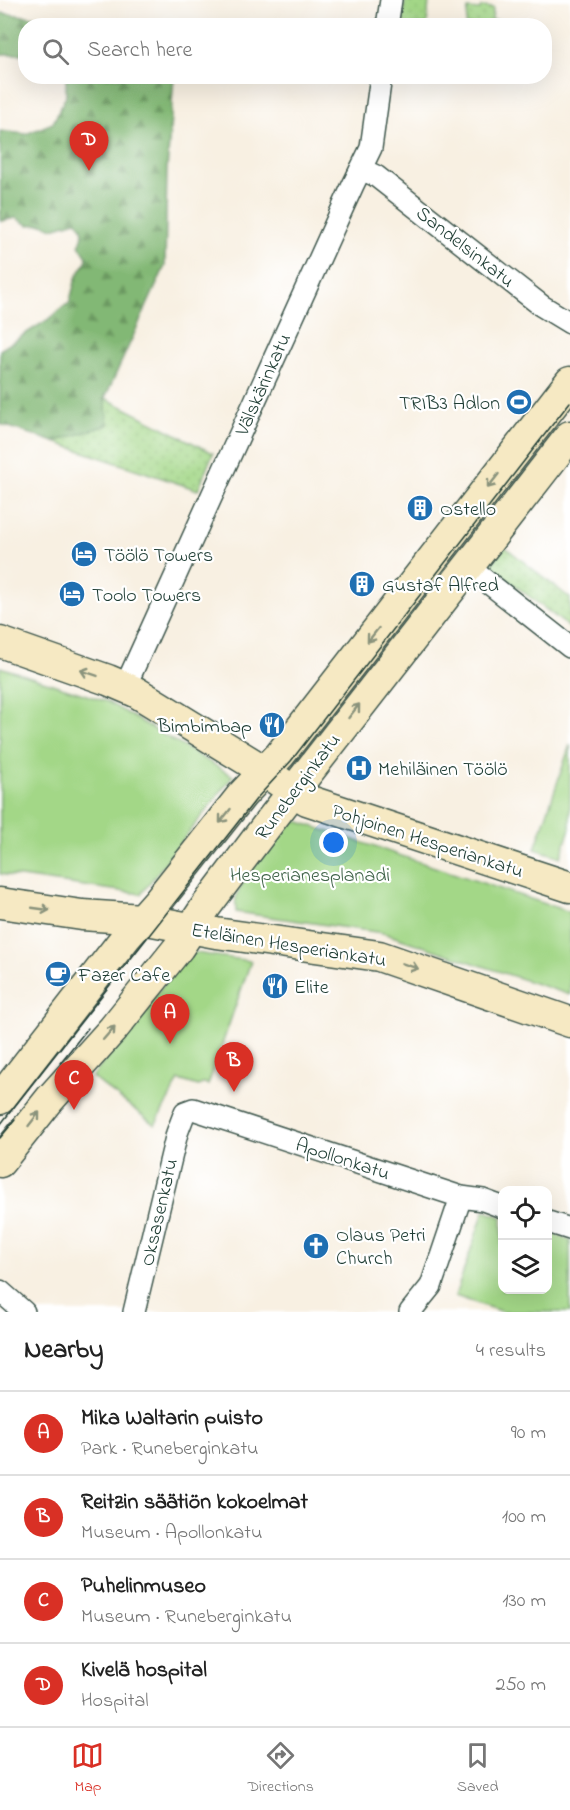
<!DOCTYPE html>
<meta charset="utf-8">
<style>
:root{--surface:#fff;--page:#f2f2f2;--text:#222;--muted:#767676;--line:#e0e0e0;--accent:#d93025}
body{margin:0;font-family:"Indie Flower",sans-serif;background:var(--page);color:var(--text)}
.controls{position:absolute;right:18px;bottom:18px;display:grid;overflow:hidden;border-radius:12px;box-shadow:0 6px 24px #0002}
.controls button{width:54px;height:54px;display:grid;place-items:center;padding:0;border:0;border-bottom:2px solid var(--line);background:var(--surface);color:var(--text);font:30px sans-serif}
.you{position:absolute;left:334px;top:843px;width:21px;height:21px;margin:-15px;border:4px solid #fff;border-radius:50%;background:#1a73e8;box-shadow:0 0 0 9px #1a73e833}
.badge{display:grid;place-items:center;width:39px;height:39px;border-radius:50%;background:var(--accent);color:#fff;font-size:20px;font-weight:700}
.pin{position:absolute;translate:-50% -50px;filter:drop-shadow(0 2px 3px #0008)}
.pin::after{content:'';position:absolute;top:32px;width:21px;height:18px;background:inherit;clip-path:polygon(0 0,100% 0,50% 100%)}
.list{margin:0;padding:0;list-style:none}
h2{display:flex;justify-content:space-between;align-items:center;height:78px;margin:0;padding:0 24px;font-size:26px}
h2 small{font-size:20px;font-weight:400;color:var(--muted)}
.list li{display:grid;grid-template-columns:39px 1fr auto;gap:18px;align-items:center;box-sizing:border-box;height:84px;padding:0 24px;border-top:2px solid var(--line)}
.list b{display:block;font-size:22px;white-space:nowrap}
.list p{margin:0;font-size:20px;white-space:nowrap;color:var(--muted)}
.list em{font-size:20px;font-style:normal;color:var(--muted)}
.icon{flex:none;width:33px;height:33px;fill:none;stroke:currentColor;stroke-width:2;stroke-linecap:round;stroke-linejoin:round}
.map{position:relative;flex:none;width:570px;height:1312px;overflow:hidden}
.search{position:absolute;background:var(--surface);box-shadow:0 6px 24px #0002;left:18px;right:18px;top:18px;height:66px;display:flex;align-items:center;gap:15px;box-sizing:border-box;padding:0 21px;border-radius:24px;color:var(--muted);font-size:22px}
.sheet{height:414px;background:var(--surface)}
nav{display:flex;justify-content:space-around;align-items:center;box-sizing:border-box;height:84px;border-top:2px solid var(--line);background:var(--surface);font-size:16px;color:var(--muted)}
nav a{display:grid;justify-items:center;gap:3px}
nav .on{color:var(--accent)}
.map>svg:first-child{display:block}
.grass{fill:url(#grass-dots);stroke:#618a5e;stroke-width:1.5}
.forest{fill:url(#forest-firs);stroke:#507a54;stroke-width:1.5}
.park{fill:#a3d787;stroke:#618a5e;stroke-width:1.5}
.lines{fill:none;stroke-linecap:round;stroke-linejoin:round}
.street-casing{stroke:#40584e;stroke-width:24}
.secondary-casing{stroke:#40584e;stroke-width:33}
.street{stroke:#fff;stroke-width:21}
.secondary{stroke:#f6e9c3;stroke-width:30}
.tram{stroke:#1f3d34;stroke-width:1.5}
.oneway{stroke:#8a937c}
.labels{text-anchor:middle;stroke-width:4.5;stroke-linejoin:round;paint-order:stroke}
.street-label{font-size:20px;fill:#1f3d34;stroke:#fff}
.poi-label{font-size:20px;fill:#1f3d34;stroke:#fff;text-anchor:start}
.park-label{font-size:20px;fill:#406449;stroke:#fff}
</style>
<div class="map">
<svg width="570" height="1312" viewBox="0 0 570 1312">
<defs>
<pattern id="grass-dots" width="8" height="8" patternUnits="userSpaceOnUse" patternTransform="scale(1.5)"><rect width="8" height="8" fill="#a3d787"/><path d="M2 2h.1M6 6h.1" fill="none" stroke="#8cb975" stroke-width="1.8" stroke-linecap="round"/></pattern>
<pattern id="forest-firs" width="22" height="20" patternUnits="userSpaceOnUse" patternTransform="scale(1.5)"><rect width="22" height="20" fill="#82b874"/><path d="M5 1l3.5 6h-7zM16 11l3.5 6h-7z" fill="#6a9760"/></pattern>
</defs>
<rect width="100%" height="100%" fill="#fff"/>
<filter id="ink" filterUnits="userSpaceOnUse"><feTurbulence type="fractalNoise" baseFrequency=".0167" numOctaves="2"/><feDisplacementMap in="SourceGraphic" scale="12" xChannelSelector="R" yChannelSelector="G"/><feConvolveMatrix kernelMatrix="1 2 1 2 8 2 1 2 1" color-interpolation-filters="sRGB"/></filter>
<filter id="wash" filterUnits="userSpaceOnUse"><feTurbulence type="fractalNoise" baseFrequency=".008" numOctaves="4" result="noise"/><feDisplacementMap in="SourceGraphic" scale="24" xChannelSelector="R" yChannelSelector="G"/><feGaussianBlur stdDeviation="1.35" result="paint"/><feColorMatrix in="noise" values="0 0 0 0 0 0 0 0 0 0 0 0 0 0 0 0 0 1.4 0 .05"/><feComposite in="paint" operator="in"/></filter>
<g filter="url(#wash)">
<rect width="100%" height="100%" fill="#f8f0e2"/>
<!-- grass -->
<g class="grass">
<polygon points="405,0 429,0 427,25 402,25"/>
<polygon points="481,7 493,8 492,20 512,22 512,25 466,25 468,9 480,10"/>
<polygon points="105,398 213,453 198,490 54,442 107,425"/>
<polygon points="505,547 570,598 570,628 490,566"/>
</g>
<!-- forest -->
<g class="forest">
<polygon points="0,13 100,25 26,26 25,54 0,54"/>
<path d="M66,77H174L167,170L165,266L105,398L108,425L54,442L0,424V350L52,317L64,306L69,304L76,278L86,262L87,257L79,245C84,237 85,227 76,221L53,228L43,224L28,225L16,218L1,221L0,131L26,134L53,123L66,96Z"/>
</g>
<!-- park -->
<g class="park">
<polygon points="0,667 108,702 233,776 141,894 0,874"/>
<polygon points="570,745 570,828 561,857 535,849"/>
<path d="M294,820L570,912V995L383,933L236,912C236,908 235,902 236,898C243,875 275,841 289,822Z"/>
<polygon points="189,952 251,961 208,1085 205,1083 198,1086 179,1080 155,1125 92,1077"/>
<polygon points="484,1211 502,1217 502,1290 548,1290 548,1232 570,1240 570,1312 503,1312 455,1296"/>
</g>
</g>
<g filter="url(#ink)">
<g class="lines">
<defs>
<g id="street">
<polyline points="387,26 391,0"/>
<polyline points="361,169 376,176 542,306 570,323"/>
<polyline points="467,566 570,647"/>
<polyline points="125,687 353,185 371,148 381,76"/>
<polyline points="548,1222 570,1229"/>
<polyline points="0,1291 24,1312"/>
<polyline points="134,1312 177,1133 185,1112 193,1109 461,1197 483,1200 502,1207"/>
<polyline points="410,1312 431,1286 461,1197"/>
</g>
<g id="secondary">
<polyline points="0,642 108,680 136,692 250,762 307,800 570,887"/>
<polyline points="0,903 82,915 142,919 216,933 379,956 570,1022"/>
<polyline points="0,1099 126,937 158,901 242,795 280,755 570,382"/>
<polyline points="0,1162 50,1099 113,1029 179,947 207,905 271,820 570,436"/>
</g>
</defs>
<!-- street casing -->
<use href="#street" class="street-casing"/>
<!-- secondary casing -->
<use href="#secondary" class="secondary-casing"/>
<!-- street -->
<use href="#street" class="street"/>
<!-- secondary -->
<use href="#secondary" class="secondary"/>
<!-- tram -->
<g class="tram">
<polyline points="60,1063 88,1028"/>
<polyline points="0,1125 257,798 291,761 570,402"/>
<polyline points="0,1138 15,1120"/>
</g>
</g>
<!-- one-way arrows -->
<defs><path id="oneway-shaft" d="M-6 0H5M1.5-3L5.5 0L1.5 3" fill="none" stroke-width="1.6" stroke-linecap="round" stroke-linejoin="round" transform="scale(1.5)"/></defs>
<g class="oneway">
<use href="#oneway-shaft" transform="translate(493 481) rotate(128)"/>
<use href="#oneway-shaft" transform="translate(373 635) rotate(128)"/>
<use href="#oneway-shaft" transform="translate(89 673) rotate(-161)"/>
<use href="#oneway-shaft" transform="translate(354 711) rotate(-52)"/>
<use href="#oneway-shaft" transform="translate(225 816) rotate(128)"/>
<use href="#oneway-shaft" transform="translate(41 909) rotate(8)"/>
<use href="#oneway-shaft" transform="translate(410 966) rotate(19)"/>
<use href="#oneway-shaft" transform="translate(109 1033) rotate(-49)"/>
<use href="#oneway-shaft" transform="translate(34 1119) rotate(-52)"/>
</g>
</g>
<!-- icons -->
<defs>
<symbol id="stadium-disc" viewBox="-11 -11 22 22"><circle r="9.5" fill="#1f6fb2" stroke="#fff"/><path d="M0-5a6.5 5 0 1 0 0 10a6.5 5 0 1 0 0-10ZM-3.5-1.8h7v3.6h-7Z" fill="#fff"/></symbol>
<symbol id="building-disc" viewBox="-11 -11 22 22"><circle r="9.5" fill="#1f6fb2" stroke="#fff"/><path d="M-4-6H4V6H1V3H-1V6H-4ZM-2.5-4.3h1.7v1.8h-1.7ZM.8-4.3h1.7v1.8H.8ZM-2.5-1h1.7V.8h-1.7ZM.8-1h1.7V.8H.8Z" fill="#fff"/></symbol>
<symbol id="hotel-disc" viewBox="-11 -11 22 22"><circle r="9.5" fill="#1f6fb2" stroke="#fff"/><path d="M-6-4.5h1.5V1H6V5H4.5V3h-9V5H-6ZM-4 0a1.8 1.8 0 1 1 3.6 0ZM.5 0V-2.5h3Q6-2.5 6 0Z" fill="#fff"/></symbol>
<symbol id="restaurant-disc" viewBox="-11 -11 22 22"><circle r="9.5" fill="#1f6fb2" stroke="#fff"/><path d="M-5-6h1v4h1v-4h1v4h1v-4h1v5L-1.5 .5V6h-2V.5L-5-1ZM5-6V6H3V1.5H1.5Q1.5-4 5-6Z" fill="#fff"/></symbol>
<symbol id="hospital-disc" viewBox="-11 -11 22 22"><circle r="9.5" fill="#1f6fb2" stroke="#fff"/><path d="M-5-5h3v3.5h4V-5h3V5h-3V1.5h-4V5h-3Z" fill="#fff"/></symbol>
<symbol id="cafe-disc" viewBox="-11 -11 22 22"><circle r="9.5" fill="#1f6fb2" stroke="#fff"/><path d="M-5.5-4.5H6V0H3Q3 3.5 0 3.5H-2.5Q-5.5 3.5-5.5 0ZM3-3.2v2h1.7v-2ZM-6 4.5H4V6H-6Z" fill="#fff"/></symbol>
<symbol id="church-disc" viewBox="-11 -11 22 22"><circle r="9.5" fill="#1f6fb2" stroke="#fff"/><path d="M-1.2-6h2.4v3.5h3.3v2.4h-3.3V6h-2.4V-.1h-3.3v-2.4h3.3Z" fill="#fff"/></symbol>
</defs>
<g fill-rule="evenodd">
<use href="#stadium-disc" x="504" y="387" width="30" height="30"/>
<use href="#building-disc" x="405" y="493" width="30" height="30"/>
<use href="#hotel-disc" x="69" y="539" width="30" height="30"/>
<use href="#building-disc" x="347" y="569" width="30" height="30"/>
<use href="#hotel-disc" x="57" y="579" width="30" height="30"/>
<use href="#restaurant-disc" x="257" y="710" width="30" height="30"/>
<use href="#hospital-disc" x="344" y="753" width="30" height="30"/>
<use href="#cafe-disc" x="43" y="959" width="30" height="30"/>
<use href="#restaurant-disc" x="260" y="971" width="30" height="30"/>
<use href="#church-disc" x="301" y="1231" width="30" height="30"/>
</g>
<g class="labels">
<!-- street labels -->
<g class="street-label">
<text transform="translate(466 246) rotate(38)" y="7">Sandelsinkatu</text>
<text transform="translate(262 384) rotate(-66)" y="7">Välskärinkatu</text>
<text transform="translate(297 786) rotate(-53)" y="7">Runeberginkatu</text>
<text transform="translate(428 840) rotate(18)" y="7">Pohjoinen Hesperiankatu</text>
<text transform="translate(289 944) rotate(9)" y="7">Eteläinen Hesperiankatu</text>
<text transform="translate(343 1158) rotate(18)" y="7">Apollonkatu</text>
<text transform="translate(158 1212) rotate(-77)" y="7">Oksasenkatu</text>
</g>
<!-- poi labels -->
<g class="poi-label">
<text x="500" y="409" text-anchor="end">TRIB3 Adlon</text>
<text x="440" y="515">Ostello</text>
<text x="104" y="561">Töölö Towers</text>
<text x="382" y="591">Gustaf Alfred</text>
<text x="92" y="601">Toolo Towers</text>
<text x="252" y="732" text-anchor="end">Bimbimbap</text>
<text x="378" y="775">Mehiläinen Töölö</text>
<text x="78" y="981">Fazer Cafe</text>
<text x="294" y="993">Elite</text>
<text x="336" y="1241">Olaus Petri<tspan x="336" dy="23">Church</tspan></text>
</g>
<!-- park labels -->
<g class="park-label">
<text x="310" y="881">Hesperianesplanadi</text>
</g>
</g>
</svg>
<div class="controls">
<button><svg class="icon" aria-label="locate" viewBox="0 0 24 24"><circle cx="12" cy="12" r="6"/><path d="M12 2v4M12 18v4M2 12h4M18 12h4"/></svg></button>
<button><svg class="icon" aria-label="layers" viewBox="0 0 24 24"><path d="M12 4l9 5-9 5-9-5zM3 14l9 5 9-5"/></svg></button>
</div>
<div class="you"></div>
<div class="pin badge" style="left:170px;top:1044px">A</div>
<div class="pin badge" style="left:234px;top:1092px">B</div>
<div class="pin badge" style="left:74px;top:1110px">C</div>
<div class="pin badge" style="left:89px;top:171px">D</div>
<div class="search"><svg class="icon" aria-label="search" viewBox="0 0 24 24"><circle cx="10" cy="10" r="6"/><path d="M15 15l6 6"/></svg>Search here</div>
</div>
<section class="sheet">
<h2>Nearby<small>4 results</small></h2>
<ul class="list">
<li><span class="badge">A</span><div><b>Mika Waltarin puisto</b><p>Park · Runeberginkatu</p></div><em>90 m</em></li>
<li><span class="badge">B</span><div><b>Reitzin säätiön kokoelmat</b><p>Museum · Apollonkatu</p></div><em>100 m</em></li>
<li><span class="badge">C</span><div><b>Puhelinmuseo</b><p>Museum · Runeberginkatu</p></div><em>130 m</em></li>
<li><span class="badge">D</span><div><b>Kivelä hospital</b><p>Hospital</p></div><em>250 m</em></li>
</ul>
</section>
<nav>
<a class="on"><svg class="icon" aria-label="map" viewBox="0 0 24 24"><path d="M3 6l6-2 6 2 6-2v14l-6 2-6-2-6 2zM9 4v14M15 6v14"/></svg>Map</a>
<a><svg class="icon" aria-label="directions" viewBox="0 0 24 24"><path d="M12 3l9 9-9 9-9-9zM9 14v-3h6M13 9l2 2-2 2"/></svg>Directions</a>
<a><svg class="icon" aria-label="saved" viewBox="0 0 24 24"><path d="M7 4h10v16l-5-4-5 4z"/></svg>Saved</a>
</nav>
